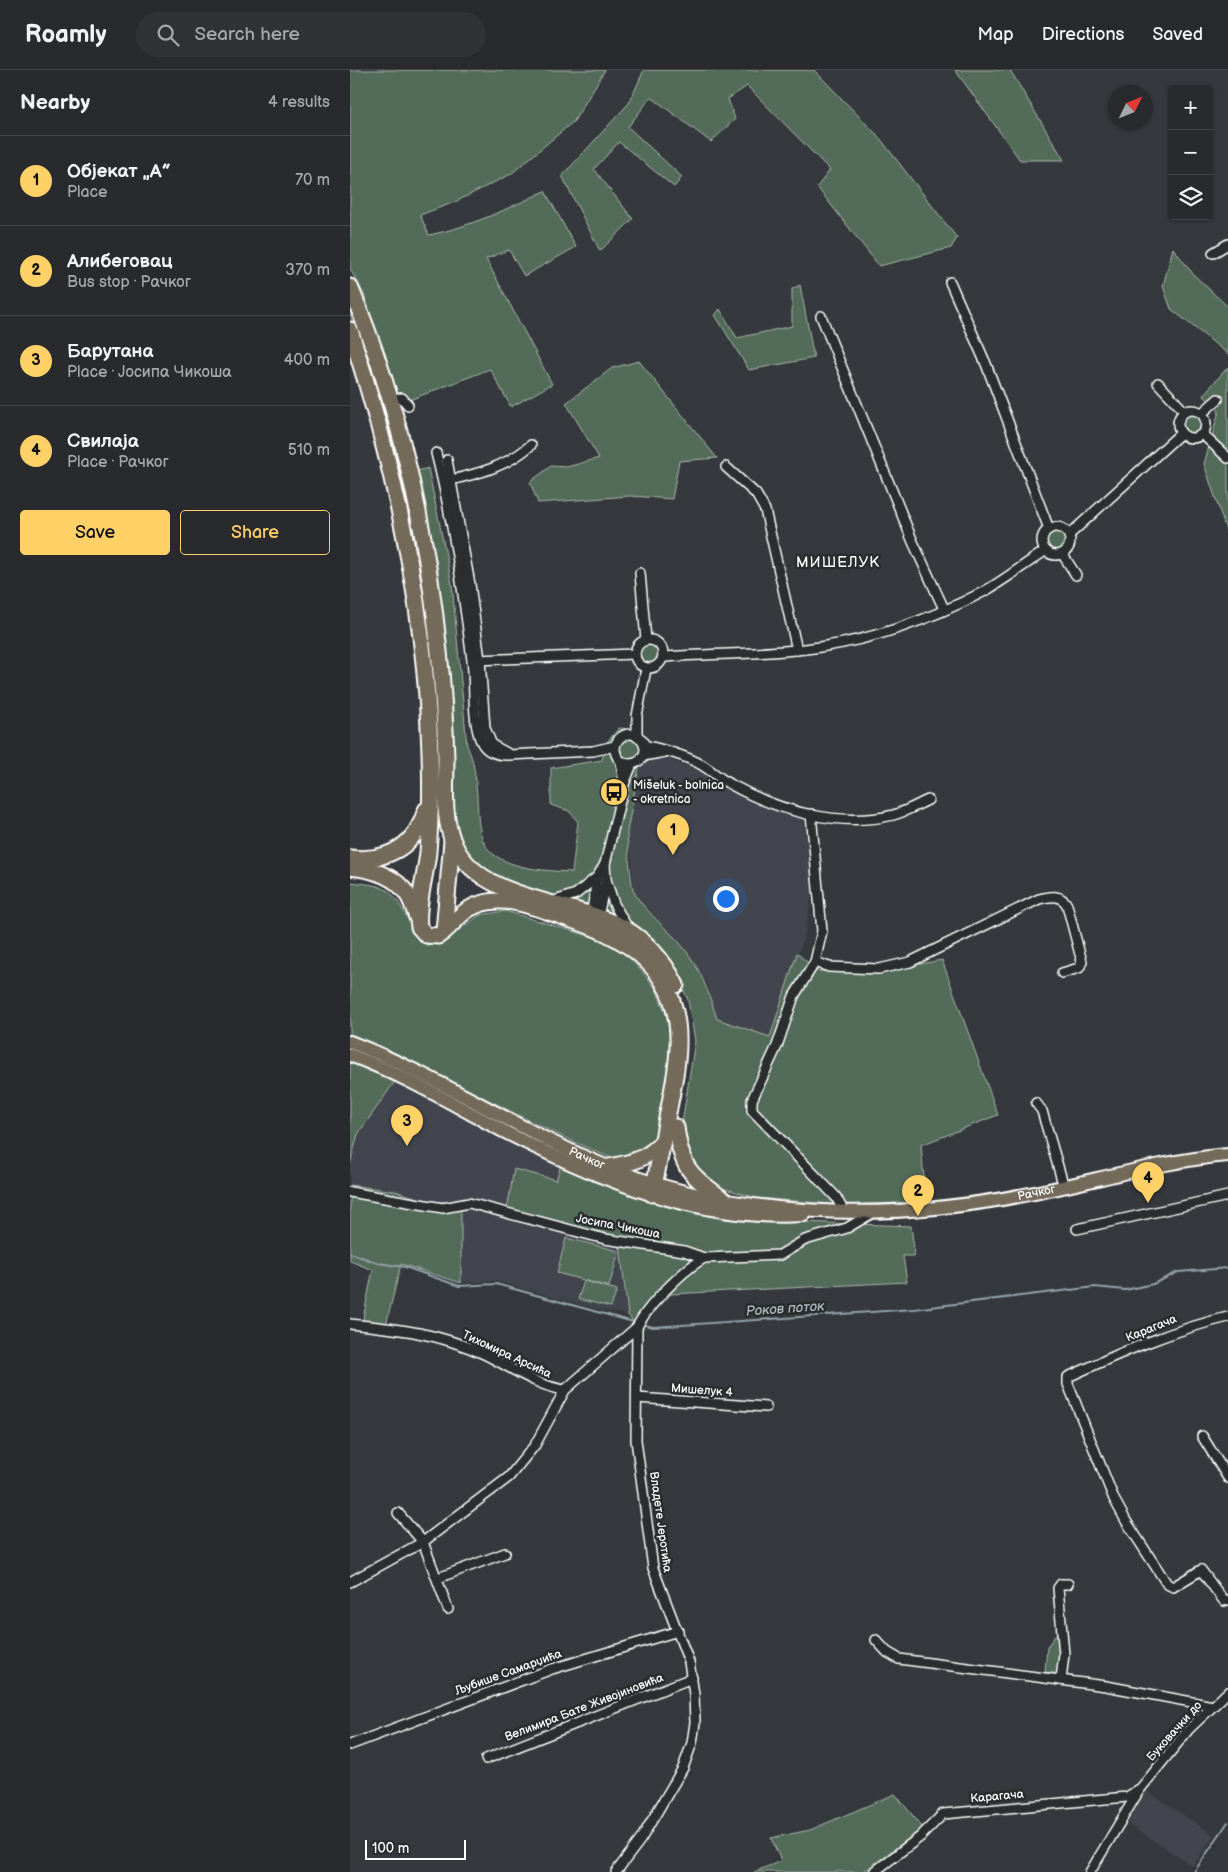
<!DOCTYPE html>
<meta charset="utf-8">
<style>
:root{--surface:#282a2d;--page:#303235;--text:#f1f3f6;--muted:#a5a7aa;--line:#444649;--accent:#ffd166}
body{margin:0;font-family:"Balsamiq Sans",sans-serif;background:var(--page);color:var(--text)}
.controls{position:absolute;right:15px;top:15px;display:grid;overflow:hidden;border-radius:5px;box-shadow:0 1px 4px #0004}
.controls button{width:45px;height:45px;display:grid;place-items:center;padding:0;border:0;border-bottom:1px solid var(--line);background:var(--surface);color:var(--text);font:25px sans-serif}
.compass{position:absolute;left:758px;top:15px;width:45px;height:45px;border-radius:50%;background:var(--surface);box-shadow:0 1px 4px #0004;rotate:47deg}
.scale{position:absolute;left:15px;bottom:12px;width:101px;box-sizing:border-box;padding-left:5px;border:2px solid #fff;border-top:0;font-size:14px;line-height:18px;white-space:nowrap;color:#fff;-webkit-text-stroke:4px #2a2d2e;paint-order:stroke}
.you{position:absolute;left:375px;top:828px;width:18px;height:18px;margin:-12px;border:4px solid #fff;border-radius:50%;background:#1a73e8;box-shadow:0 0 0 8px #1a73e833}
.badge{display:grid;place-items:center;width:32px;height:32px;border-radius:50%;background:var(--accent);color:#111;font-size:16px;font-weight:700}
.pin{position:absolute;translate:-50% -41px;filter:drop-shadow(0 1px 2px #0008)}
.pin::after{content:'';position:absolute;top:26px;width:18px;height:15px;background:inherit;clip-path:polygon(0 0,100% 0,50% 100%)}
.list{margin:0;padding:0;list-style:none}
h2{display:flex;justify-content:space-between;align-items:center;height:65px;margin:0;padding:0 20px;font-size:21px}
h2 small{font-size:16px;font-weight:400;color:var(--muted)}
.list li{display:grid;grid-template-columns:32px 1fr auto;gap:15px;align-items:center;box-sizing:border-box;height:90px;padding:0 20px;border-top:1px solid var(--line)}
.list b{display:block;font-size:19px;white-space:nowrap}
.list p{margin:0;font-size:16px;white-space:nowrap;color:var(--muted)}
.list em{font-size:16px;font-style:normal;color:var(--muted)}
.actions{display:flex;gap:10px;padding:15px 20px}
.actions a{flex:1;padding:11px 0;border:1px solid var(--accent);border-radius:5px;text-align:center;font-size:18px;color:var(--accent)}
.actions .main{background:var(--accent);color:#111}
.icon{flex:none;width:28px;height:28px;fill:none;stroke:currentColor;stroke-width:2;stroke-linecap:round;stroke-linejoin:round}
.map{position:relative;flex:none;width:878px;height:1802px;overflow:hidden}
header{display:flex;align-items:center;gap:30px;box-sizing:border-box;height:70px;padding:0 25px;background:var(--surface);border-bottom:1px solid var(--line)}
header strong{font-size:24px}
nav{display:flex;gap:28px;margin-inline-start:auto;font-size:18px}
.search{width:350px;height:45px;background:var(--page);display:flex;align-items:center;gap:12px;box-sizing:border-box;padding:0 18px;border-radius:28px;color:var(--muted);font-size:19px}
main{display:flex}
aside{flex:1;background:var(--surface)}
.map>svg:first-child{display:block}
.built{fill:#43454d}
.green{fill:#536c5a;stroke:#a9b6ac}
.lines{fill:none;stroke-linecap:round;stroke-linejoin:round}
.stream{stroke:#93a2a9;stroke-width:2}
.street-casing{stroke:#fff;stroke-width:12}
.primary-casing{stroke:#fff;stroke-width:16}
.highway-casing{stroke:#fff;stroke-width:19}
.street{stroke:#2a2d2e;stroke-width:9}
.primary{stroke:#736b5a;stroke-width:12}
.highway{stroke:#736b5a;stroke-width:15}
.labels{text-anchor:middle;stroke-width:5;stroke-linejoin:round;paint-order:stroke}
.poi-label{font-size:12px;fill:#fff;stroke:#2a2d2e;text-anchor:start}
.street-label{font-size:12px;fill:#fff;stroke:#2a2d2e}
.water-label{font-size:14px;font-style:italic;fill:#aeb9be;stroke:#2a2d2e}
.quarter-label{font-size:15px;letter-spacing:1px;fill:#fff;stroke:#2a2d2e}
</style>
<header>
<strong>Roamly</strong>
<div class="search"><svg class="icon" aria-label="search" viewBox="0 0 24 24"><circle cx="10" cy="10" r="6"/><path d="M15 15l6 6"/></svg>Search here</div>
<nav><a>Map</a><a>Directions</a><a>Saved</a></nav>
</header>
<main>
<aside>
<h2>Nearby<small>4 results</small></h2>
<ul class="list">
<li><span class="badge">1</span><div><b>Објекат „А”</b><p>Place</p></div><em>70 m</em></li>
<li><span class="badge">2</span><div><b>Алибеговац</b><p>Bus stop · Рачког</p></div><em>370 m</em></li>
<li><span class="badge">3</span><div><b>Барутана</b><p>Place · Јосипа Чикоша</p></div><em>400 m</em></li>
<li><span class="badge">4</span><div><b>Свилаја</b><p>Place · Рачког</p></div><em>510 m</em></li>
</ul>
<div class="actions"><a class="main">Save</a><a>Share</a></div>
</aside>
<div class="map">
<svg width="878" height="1802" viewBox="0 0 878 1802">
<rect width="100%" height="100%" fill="#35383c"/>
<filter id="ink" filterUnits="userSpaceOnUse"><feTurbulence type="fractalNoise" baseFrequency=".02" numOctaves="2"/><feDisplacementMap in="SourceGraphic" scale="10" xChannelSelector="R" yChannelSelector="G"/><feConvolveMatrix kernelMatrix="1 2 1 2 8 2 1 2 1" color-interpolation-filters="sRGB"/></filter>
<g filter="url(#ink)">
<!-- built -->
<g class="built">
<polygon points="307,686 351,700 373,715 422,738 454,745 462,819 460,837 454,867 420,967 367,949 357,914 334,878 284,823 281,787 276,772 277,762 289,697"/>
<polygon points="48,1007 90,1034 211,1095 206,1110 157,1140 193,1147 269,1168 278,1245 250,1240 145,1211 111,1213 111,1133 81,1132 45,1121 0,1115 0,1094 8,1064"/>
<polygon points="795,1720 864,1765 843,1796 775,1752"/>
</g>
<!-- green -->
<g class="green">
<path d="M0,0H255L224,51L161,104L105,132L70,145L79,165C120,157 157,139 195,121L226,177L174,206L159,180L136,189L202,314L161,337L140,299L49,334L14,224L0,199Z"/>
<polygon points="294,0 464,0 529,67 607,168 601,178 529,196 467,117 480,100 397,16 378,29 385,49 361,72 301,27 278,57 332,107 324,117 269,72 244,99 283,149 250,181 212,106 279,33"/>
<polygon points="605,0 660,0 714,90 670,90"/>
<polygon points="823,178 843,204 878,237 878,284 821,239 813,216"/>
<polygon points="450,215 464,288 399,300 365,245 370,239 387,268 442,256 442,219"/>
<path d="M0,235C20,294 40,353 54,413C69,477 75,543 82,609H79L17,296L0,244Z"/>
<polygon points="289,291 367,388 329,391 322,429 280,426 188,433 180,412 201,396 217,397 249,388 216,333 262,298"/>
<polygon points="878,297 878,466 854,394 869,341 853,325"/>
<circle cx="842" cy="353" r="13"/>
<path d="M78,398L102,514L117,676C125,692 125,706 127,724C128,741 127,767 139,780C156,799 198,801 222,802L228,752L219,741L201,735V698L252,690L256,673L269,658L288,660L307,686L289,697L277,762C277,769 281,816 284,822C290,836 322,863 333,877C351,899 359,923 367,949L420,967L447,883L467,901L521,903L592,890L648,1045L571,1075L576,1132L494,1135L407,1128L365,1116L348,1103L332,1070L333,1047L345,971L338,930L324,899L137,804L121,790L105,760L101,622L94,554L83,474L67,401Z"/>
<circle cx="706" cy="472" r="13"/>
<circle cx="299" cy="584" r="13"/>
<path d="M0,812C43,816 42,820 62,857C66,864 69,870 76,875L89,874L130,845L155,841L249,869L279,886L306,919L317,947L323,989L305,1075L280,1085L261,1088C172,1051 89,1001 0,964Z"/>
<polygon points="0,986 48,1007 8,1064 0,1094"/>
<polygon points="211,1095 303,1129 398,1150 561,1156 565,1186 553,1186 557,1212 321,1224 299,1248 286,1255 278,1245 269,1168 193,1147 157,1140 164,1099 206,1110"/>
<polygon points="0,1115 45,1121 81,1132 111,1132 111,1213 51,1194 36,1255 12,1253 23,1200 0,1191"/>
<polygon points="216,1168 269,1181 259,1217 207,1203"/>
<polygon points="234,1211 267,1220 261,1237 228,1229"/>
<polygon points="709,1560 712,1584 710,1604 695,1602 697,1577"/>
<polygon points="545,1724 573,1758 513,1802 404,1802 431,1791 421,1768 460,1760"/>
</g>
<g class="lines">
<!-- stream -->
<g class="stream">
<polyline points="0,1183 28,1193 55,1197 109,1216 146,1214 287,1253"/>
<polyline points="291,1254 303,1257 564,1239 745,1217 775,1220 803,1214 828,1202 878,1198"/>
<polyline points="844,1802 878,1752"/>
</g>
<defs>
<g id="street">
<polyline points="863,183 878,174"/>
<polyline points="600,212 636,294 699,459"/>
<polyline points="471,246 563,472 594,539"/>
<polyline points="808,313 834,341"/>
<polyline points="39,330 52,328 58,335"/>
<circle cx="842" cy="354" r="14"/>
<polyline points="852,343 868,329"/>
<polyline points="852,364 878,388"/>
<path d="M86,383C103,451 113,520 122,590C125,613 122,644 129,666C133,680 144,685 158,685L243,681L265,676"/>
<polyline points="97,390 120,514 130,590 135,658 142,675 157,683"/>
<polyline points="376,397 406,424 415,440 447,580"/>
<path d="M96,411C128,404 156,397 181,375"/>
<circle cx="706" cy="471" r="14"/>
<polyline points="719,465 831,363"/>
<polyline points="713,485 726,505"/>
<polyline points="290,503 296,570"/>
<circle cx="299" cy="584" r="14"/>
<path d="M314,587C365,583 418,585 470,577C526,569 585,547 635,521C656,509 675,494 695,481"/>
<polyline points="125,590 285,584"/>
<circle cx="280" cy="679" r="15"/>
<polyline points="287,667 287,646 296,599"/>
<path d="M294,675C313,680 335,685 352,695C362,701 370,709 380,714C428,741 489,758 543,745C555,742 567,735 578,730"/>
<polyline points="293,686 315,682"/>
<polyline points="271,691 274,714"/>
<path d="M461,744L472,861L465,892L479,897L529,899L560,892L689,829C700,826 711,824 717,835L732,892L729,898L712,903"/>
<polyline points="256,810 264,834 278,859"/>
<polyline points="202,832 226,824 247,807"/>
<polyline points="241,848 247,807 255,794"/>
<polyline points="247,851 256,809 255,794 274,714 282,694"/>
<polyline points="465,892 444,926 427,976 402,1030 402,1040 486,1127 494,1142"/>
<polyline points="686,1033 692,1041 714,1117"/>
<polyline points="0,1122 93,1138 119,1133 255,1169 334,1181 354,1188 430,1185 455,1170 497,1158 524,1142"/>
<polyline points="727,1159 878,1126"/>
<path d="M878,1247C822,1260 770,1283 718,1307V1314L764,1429L776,1451L817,1514L823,1517L851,1500L874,1531L878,1530"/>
<path d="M0,1254C50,1259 88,1263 134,1284C161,1297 186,1316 215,1320"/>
<polyline points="287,1328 416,1337"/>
<polyline points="852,1366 878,1408"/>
<polyline points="48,1443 73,1472 98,1539"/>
<polyline points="88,1508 155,1483"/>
<path d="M0,1512L73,1472L159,1407L185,1375L215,1320L287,1257C298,1235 333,1200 354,1188"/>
<polyline points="526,1570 537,1582 549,1589 756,1616 863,1636"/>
<polyline points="711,1610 714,1584 708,1518 711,1514 718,1514"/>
<polyline points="0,1675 202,1599 328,1561"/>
<polyline points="136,1689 342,1608"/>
<polyline points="266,1802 291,1769 333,1698 342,1673 345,1653 344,1624 339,1592 303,1498 286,1370 287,1257"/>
<polyline points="524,1802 570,1767 593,1744 777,1727 791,1718 839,1659 878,1622"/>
<polyline points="740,1802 790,1719"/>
</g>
<g id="primary">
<path id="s1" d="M0,972C99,1010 186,1073 287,1108C412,1150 551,1150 679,1124C746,1111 810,1091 878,1085"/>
<path d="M0,985C56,1006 106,1036 159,1064C249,1110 351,1152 454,1145"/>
</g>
<g id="highway">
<path d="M0,217C48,330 77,460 89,582C93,618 95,653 96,688C96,717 92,749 105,776C131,831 223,831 272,857C296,870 314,891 326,915"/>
<path d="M0,260C45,398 76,538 80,683C81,716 81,749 78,782C76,804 66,836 69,857L76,865L88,866C100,859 107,846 119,839C151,819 193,841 225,851C285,870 330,906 328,974C328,996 323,1017 319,1038C313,1067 309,1096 302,1124"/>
<path d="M0,788C37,792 65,777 76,740"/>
<path d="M0,797C20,799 45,805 57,824C62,831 65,842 68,850"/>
<polyline points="94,861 102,771"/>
<path d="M326,1057C332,1101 340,1104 374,1130"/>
<path d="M259,1097C281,1093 298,1089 313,1071"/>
</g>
</defs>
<!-- street casing -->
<use href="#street" class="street-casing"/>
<!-- primary casing -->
<use href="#primary" class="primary-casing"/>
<!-- highway casing -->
<use href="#highway" class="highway-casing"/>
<!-- street -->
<use href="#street" class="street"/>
<!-- primary -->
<use href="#primary" class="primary"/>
<!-- highway -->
<use href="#highway" class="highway"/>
</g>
</g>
<!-- icons -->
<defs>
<symbol id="bus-disc" viewBox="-11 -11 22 22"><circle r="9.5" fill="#ffd166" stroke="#2a2d2e"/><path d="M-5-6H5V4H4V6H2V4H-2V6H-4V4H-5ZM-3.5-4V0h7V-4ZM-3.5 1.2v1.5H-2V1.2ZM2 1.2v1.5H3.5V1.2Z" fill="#111"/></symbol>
</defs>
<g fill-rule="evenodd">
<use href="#bus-disc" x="248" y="706" width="32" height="32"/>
</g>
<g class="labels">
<!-- poi labels -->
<g class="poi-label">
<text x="283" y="719">Mišeluk - bolnica<tspan x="283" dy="14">- okretnica</tspan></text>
</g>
<!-- street labels -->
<g class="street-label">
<text dy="4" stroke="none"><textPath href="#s1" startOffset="264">Рачког</textPath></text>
<text dy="4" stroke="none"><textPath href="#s1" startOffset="722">Рачког</textPath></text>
<text transform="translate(268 1156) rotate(11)" y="4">Јосипа Чикоша</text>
<text transform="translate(801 1258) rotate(-22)" y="4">Карагача</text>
<text transform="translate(157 1284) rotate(25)" y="4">Тихомира Арсића</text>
<text transform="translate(352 1320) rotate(4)" y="4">Мишелук 4</text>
<text transform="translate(311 1452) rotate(82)" y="4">Владете Јеротића</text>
<text transform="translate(158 1602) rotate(-20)" y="4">Љубише Самарџића</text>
<text transform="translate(234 1637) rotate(-21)" y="4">Велимира Бате Живојиновића</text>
<text transform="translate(824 1661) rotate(-48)" y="4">Буковачки до</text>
<text transform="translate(647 1726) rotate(-5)" y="4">Карагача</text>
</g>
<!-- water labels -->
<g class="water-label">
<text transform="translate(435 1238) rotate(-4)" y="5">Роков поток</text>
</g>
<!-- quarter labels -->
<g class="quarter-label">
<text x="488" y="497">МИШЕЛУК</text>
</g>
</g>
</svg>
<div class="controls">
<button>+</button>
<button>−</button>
<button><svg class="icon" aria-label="layers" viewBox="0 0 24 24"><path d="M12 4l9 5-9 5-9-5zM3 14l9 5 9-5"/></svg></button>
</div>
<svg class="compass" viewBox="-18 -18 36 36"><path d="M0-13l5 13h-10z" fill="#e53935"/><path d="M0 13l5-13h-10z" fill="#a5a7aa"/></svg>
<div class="scale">100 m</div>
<div class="you"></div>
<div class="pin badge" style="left:323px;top:785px">1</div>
<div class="pin badge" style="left:568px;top:1146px">2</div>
<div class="pin badge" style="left:57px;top:1076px">3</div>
<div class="pin badge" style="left:798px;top:1133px">4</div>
</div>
</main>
